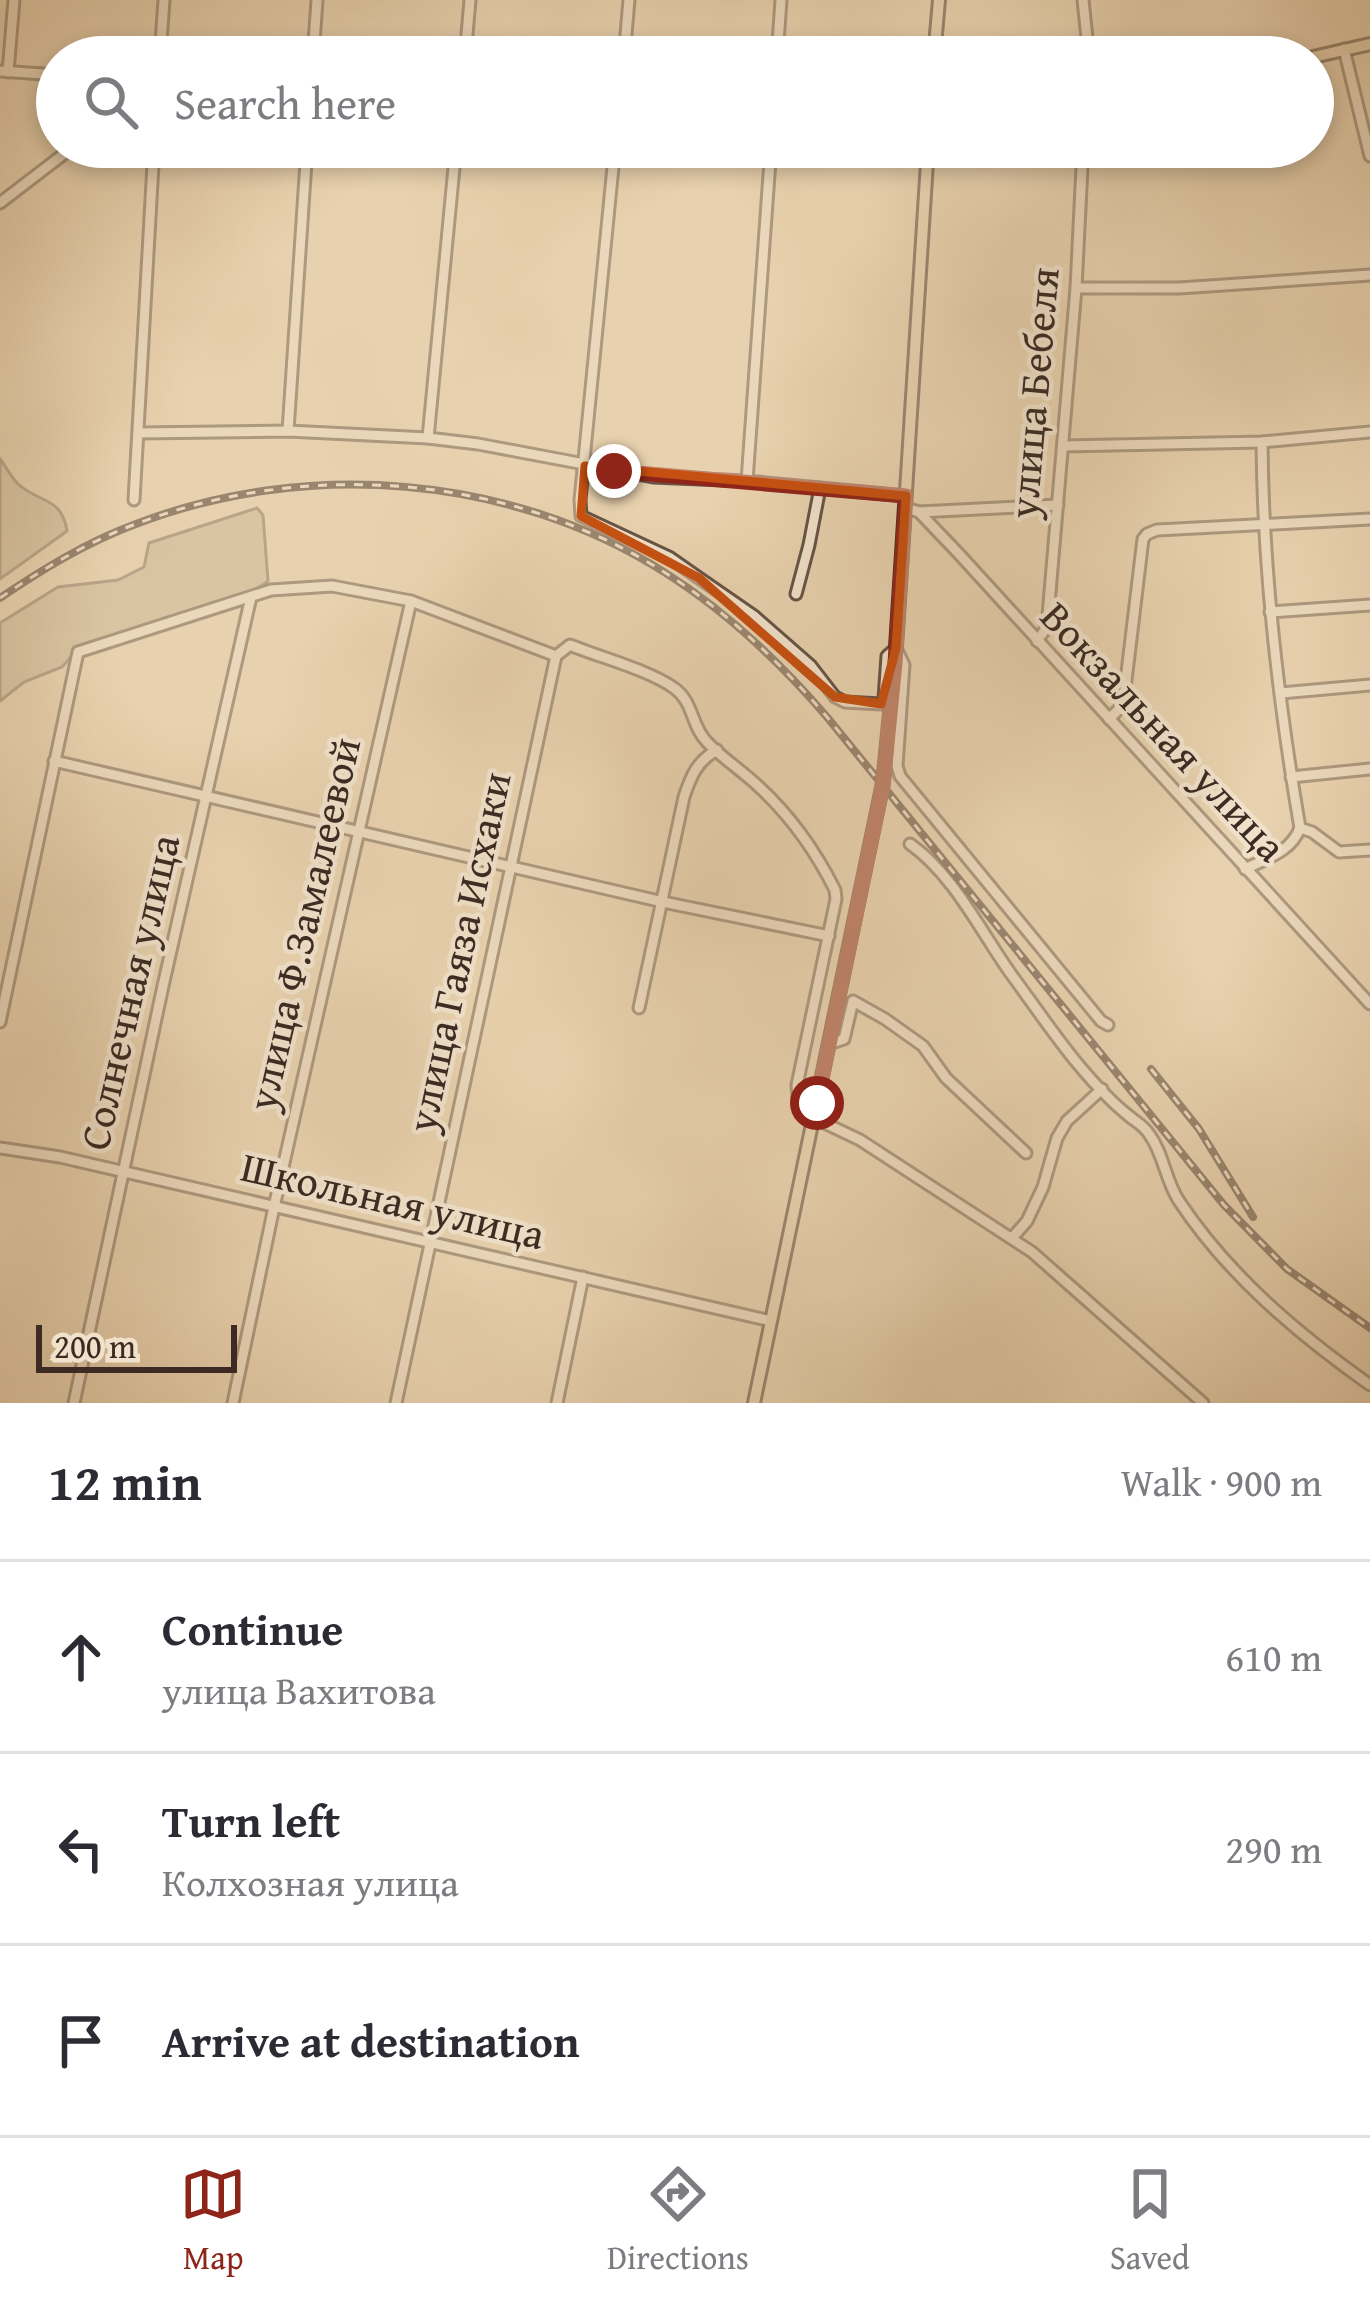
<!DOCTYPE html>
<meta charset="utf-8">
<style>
:root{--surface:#fff;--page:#f2f2f3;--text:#2b2b33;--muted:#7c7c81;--line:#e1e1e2;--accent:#8f2418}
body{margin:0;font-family:"Gentium Book Plus",serif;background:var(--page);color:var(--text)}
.scale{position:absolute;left:36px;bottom:30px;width:201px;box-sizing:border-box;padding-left:12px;border:6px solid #3c2a23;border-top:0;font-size:33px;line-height:42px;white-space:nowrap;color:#3c2a23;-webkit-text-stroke:9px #f0e1ca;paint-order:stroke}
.stop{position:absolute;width:36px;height:36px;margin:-27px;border:9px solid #8f2418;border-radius:50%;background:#fff}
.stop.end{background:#8f2418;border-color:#fff;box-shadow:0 3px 12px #0008}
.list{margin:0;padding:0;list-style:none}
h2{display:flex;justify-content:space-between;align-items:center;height:156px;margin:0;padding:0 48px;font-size:51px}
h2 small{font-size:39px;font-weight:400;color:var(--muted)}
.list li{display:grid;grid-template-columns:78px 1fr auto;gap:36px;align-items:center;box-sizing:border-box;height:192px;padding:0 48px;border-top:3px solid var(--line)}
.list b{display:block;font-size:45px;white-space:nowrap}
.list p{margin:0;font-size:39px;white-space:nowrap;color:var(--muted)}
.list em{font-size:39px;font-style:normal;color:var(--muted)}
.icon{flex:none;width:66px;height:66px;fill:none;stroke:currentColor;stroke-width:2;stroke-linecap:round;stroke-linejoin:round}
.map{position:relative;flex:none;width:1370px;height:1403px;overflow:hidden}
.search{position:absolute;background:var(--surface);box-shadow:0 6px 18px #0003;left:36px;right:36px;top:36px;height:132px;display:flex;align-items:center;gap:30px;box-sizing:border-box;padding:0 42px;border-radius:66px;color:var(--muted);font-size:45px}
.sheet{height:732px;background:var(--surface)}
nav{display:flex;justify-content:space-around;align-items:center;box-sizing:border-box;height:168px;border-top:3px solid var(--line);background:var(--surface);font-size:33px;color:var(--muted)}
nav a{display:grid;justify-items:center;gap:6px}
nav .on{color:var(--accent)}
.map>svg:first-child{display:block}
.green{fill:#cbb596;stroke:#84705c;stroke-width:3}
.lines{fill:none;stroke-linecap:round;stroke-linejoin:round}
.minor-casing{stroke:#675446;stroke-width:15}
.major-casing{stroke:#3c2a23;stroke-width:16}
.minor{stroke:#f0e1ca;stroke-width:9}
.major{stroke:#e8d1ae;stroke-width:10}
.rail-casing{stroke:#3c2a23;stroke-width:8}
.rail{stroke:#f0e1ca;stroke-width:3;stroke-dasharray:9;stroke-linecap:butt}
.route{stroke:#8f2418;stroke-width:15}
.marked{fill:none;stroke:#c65011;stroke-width:9;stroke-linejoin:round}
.labels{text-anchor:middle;stroke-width:9;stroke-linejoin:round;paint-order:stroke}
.street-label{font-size:42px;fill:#3c2a23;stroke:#f0e1ca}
</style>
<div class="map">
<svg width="1370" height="1403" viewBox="0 0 1370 1403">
<rect width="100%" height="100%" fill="#e8d1ae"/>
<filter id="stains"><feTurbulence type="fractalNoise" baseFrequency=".00167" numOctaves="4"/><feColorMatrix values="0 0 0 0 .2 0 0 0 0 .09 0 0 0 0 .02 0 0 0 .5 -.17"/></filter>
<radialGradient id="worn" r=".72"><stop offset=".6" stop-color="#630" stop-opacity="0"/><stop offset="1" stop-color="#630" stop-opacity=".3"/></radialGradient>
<!-- green -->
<g class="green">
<path d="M0,459C6,467 11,477 18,484C39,503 62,497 67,531L0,579Z"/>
<polygon points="257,508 263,515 268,581 250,594 78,649 62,667 24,682 0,701 0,623 58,587 118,580 144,567 149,543"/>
</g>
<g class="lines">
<defs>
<g id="minor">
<polyline points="1083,0 1089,57"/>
<polyline points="1344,49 1370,156"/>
<polyline points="160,57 164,0"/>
<polyline points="313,57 317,0"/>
<polyline points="465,57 470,0"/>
<polyline points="624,57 629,0"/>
<polyline points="777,57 781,0"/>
<polyline points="0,71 57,75"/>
<polyline points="8,72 14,0"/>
<polyline points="615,147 580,500 581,516 669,557 699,578 754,616 811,666 835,697 845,702 881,704 884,699 887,656 896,648 904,665 897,766 900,776 1101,1021 1108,1025"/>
<polyline points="0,203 73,147"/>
<polyline points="1076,288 1179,288 1370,275"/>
<polyline points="288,431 307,147"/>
<polyline points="139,433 288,431 428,438 478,444 653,477 747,481 906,496"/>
<polyline points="428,438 456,147"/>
<path d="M1262,442C1263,572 1278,700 1300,828"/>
<polyline points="1063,446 1262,442 1370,432"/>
<polyline points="747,481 771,147"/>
<polyline points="134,500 154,147"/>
<polyline points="906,508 919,512 959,554 1370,1004"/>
<polyline points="919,512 1058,505"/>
<polyline points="796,594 809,545 820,488"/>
<polyline points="1270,612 1370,605"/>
<polyline points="1037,641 1047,627 1076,288 1083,147"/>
<polyline points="1281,693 1370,685"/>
<polyline points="1109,719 1120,708 1124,697 1143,539 1147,534 1157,530 1370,519"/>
<polyline points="54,761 663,902 829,936"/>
<polyline points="1291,777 1370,769"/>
<polyline points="1300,828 1312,832 1339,852 1370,850"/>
<path d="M910,844C953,874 981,932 1011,974C1033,1004 1054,1035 1077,1063C1092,1081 1110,1101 1129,1116C1136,1122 1143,1125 1149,1134C1164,1154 1165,1180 1179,1201C1228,1275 1298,1334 1370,1385"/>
<path d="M1245,869C1267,858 1291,852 1300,828"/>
<path d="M639,1008L684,797C691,776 697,761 717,750"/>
<path d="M0,1022L78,652L271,590L332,586L411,601L556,656L570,645C599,657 649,670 674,688C694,702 691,726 707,742C722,758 741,770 757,785C790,815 815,850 835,890L836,899L797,1085L798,1097L817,1103"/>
<polyline points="829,1044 844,1039 853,1001 885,1019 923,1046 946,1078 1026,1153"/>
<polyline points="814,1118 860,1140 1032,1252 1203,1403"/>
<polyline points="0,1148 60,1157 771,1321"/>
<polyline points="1012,1238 1027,1221 1043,1187 1057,1138 1067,1121 1102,1089"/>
<polyline points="74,1403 163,986 251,597"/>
<polyline points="233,1403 274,1207 411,601"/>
<polyline points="396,1403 556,656"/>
<polyline points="557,1403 583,1277"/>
</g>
<g id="major">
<polyline points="934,57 939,0"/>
<polyline points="1313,57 1370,44"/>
<polyline points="754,1403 883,783 895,663 928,147"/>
</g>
</defs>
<!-- minor casing -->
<use href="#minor" class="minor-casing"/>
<!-- major casing -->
<use href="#major" class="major-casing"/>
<!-- minor -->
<use href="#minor" class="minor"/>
<!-- major -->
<use href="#major" class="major"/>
<defs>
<g id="rail">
<path d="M0,598C43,569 87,542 136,524C305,459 510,474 664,572C726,611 779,661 827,717L1224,1205L1287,1269L1370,1328"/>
<polyline points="1151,1069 1199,1129 1253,1217"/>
</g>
</defs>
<!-- rail casing -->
<use href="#rail" class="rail-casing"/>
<!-- rail -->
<use href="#rail" class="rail"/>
</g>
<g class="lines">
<!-- route -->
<polyline class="route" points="614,471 906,496 895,663 883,784 817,1103"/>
</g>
<!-- marked area -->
<path d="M0 0H1370V1403H0ZM585,466L906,496L896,648L881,704L835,697L699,578L581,516Z" fill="#e8d1ae" fill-opacity=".55" fill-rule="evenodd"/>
<path class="marked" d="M585,466L906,496L896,648L881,704L835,697L699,578L581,516Z"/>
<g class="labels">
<!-- street labels -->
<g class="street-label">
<text transform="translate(1033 393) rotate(-85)" y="15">улица Бебеля</text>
<text transform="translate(1164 731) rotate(47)" y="15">Вокзальная улица</text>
<text transform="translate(303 924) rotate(-77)" y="15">улица Ф.Замалеевой</text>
<text transform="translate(458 952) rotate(-78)" y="15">улица Гаяза Исхаки</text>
<text transform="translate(129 992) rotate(-77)" y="15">Солнечная улица</text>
<text transform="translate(393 1200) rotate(13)" y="15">Школьная улица</text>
</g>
</g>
<rect width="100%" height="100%" filter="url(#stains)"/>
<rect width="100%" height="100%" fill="url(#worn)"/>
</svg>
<div class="scale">200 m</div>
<div class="stop" style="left:817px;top:1103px"></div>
<div class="stop end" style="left:614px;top:471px"></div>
<div class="search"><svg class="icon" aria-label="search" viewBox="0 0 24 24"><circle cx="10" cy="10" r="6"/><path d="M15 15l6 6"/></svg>Search here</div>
</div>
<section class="sheet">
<h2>12 min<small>Walk · 900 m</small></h2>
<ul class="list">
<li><svg class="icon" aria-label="ahead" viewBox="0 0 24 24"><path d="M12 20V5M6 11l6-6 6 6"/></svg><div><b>Continue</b><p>улица Вахитова</p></div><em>610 m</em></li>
<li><svg class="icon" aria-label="left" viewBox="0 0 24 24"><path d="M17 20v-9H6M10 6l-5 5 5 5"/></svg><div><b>Turn left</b><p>Колхозная улица</p></div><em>290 m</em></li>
<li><svg class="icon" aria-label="arrive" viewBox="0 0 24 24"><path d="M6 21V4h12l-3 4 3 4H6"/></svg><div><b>Arrive at destination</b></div></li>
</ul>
</section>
<nav>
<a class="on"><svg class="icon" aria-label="map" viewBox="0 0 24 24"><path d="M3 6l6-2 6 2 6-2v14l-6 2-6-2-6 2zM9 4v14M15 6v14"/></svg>Map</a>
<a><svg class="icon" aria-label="directions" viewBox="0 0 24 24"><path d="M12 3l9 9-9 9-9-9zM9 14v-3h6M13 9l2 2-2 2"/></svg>Directions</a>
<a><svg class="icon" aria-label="saved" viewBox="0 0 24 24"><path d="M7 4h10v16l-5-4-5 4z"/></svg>Saved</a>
</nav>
